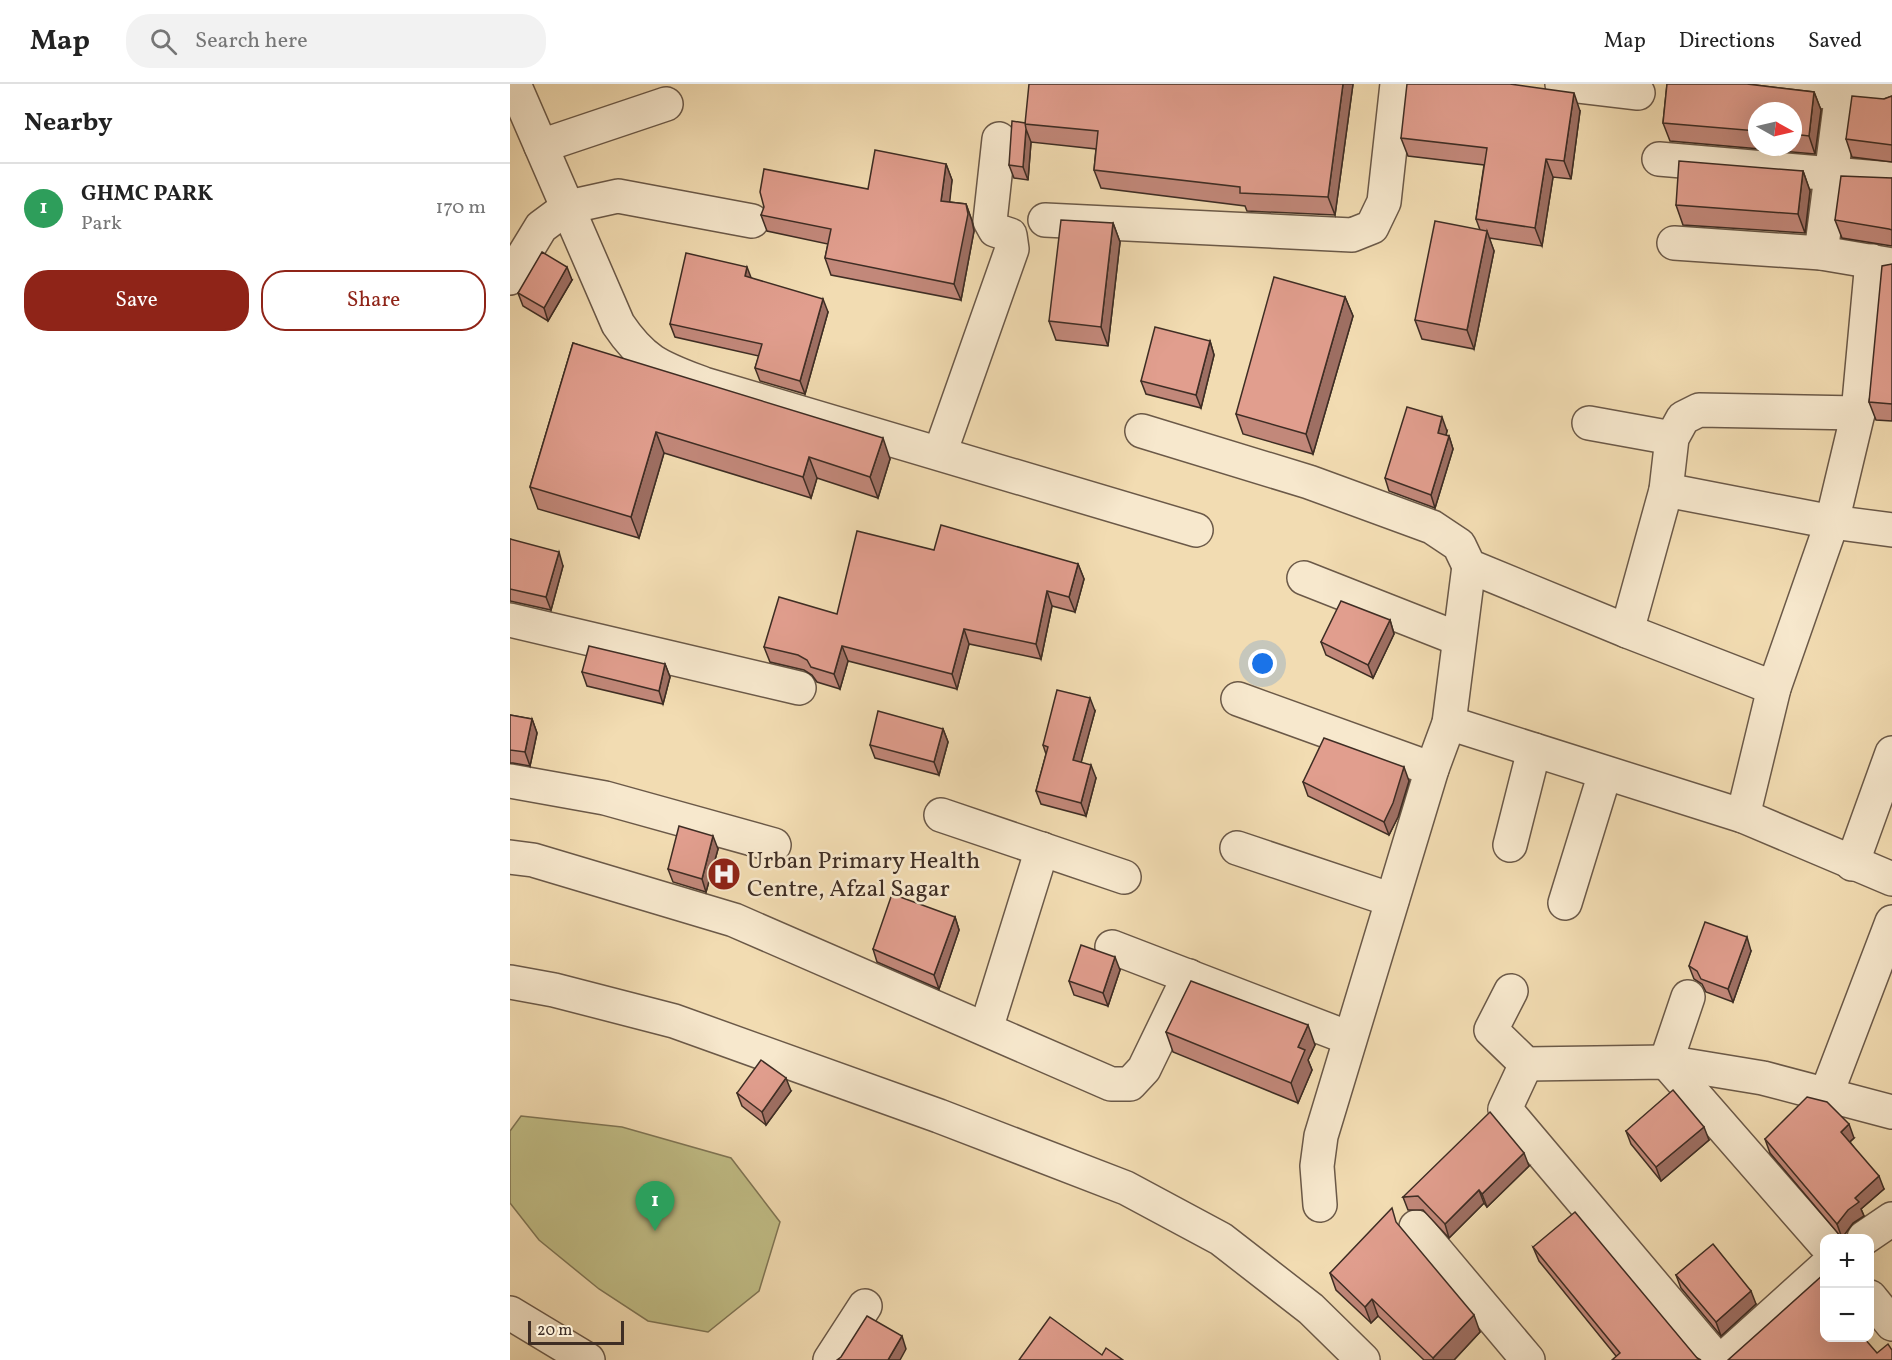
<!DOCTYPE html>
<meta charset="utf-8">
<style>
:root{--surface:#fff;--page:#f2f2f2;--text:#222;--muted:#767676;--line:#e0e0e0;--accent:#8f2418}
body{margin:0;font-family:Vollkorn,serif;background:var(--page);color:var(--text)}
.controls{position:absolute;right:18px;bottom:18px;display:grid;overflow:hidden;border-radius:12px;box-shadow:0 6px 24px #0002}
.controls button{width:54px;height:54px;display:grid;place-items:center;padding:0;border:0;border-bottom:2px solid var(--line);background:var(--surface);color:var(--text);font:30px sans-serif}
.compass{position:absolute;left:1238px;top:18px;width:54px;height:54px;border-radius:50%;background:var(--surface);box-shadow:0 6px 24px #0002;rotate:98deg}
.scale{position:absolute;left:18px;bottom:15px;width:96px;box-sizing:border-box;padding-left:6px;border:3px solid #3e2d24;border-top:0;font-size:16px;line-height:21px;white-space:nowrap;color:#3e2d24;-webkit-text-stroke:4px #f7e8cd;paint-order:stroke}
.you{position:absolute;left:753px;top:580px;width:21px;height:21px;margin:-15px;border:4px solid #fff;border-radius:50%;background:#1a73e8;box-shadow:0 0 0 9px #1a73e833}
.badge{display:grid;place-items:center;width:39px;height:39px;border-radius:50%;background:var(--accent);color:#fff;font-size:20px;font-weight:700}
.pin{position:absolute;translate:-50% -50px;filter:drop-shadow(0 2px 3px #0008)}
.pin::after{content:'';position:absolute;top:32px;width:21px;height:18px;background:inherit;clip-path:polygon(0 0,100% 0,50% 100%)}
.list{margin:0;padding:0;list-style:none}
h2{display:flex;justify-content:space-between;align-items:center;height:78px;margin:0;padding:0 24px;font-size:26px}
h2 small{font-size:20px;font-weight:400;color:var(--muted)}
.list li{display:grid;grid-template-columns:39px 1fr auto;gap:18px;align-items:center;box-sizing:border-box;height:90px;padding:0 24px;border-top:2px solid var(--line)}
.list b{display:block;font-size:22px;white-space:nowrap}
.list p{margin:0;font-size:20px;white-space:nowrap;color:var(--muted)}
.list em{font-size:20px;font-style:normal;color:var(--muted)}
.actions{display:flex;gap:12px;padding:18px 24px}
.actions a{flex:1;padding:14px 0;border:2px solid var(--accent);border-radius:24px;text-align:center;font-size:21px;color:var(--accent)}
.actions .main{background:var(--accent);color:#fff}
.icon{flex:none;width:33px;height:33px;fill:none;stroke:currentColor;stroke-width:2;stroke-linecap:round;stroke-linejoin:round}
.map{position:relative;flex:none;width:1382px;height:1276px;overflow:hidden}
header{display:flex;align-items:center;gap:36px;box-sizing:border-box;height:84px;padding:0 30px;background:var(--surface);border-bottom:2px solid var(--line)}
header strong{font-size:28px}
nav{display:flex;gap:33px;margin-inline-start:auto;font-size:21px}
.search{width:420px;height:54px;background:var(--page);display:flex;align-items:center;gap:15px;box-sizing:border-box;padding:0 21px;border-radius:24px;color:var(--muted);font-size:22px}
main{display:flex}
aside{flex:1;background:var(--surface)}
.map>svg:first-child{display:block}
.green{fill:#c1be87;stroke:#807656;stroke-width:1.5}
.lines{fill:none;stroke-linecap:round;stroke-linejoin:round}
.minor-casing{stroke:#6b5948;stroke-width:36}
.minor{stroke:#f7e8cd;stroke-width:33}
.wall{fill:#c2887a;stroke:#3e2d24;stroke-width:1.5;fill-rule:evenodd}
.shaded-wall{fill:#9e6f63;stroke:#3e2d24;stroke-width:1.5}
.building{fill:#e19e8e;stroke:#3e2d24;stroke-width:1.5}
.labels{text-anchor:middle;stroke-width:5;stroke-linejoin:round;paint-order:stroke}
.poi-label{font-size:24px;fill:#3e2d24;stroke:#f7e8cd;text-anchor:start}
</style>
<header>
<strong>Map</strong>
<div class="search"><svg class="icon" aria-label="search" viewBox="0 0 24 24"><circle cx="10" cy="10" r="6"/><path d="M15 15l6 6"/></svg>Search here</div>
<nav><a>Map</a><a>Directions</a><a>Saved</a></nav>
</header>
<main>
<aside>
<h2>Nearby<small></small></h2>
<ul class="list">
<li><span class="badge" style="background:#2e9e5b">1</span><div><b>GHMC PARK</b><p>Park</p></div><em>170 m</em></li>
</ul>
<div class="actions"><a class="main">Save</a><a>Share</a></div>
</aside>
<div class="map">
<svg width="1382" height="1276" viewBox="0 0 1382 1276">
<rect width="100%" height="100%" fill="#f2dcb2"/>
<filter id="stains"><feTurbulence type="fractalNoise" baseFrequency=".00333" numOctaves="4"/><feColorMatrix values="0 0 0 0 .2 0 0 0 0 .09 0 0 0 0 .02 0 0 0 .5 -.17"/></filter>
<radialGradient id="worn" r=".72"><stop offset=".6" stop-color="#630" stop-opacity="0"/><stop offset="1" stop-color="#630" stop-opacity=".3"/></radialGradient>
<!-- green -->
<polygon class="green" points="11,1032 112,1043 221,1074 270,1138 249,1207 198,1248 138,1237 89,1205 29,1156 0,1119 0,1047"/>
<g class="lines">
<defs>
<g id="minor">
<path d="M4,0L108,240C134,279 152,284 194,300L686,446"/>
<polyline points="1052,0 1128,9"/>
<polyline points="1236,0 1382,14"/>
<polyline points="31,62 156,20"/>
<polyline points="1149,75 1382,95"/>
<polyline points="535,136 842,151 862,143 874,118 887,0"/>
<polyline points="1164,159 1311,169 1382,181"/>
<polyline points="1311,169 1333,0"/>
<polyline points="0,194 31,143 58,123 108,112 242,137"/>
<polyline points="1079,339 1162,354"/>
<polyline points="632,347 799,398 922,443 949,461 959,482 1117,547 1156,406 1162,354 1173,334 1189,326 1348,329"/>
<polyline points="430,369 502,165 500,151 485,146 480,137 489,55"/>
<polyline points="1156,406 1322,438 1382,446"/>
<polyline points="794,494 949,555"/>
<polyline points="0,536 289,604"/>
<polyline points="1117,547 1264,604"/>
<polyline points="728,615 922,685"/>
<polyline points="939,639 1233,732 1382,795"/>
<polyline points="0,697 95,714 264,761"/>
<polyline points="431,731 614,793"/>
<polyline points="1233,732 1264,604 1322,438 1348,329 1362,177"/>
<polyline points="1000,761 1024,666"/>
<polyline points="727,764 882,816"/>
<polyline points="0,773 23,776 224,836 601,1000 620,1000 634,985 679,892"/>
<polyline points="1342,780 1382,669"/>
<polyline points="1055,819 1095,689"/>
<polyline points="602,863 839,954"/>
<polyline points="0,898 44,906 164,937 429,1032 616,1104 711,1155 801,1225 853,1276"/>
<polyline points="1001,907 981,946 1016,980 1156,978 1253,994 1382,1028"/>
<polyline points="1178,913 1156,978 1314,1159"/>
<polyline points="476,945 532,765"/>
<polyline points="1016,980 995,1025 1207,1276"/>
<polyline points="1316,1011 1382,838"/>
<polyline points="810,1121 807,1082 811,1052 922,685 939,639 959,482"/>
<polyline points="906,1143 1018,1276"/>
<polyline points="1354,1154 1382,1135"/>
<polyline points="1360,1213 1382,1240"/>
<polyline points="0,1229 78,1276"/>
<polyline points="320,1276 355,1222"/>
<polyline points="1212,1276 1314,1184"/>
</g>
</defs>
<!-- minor casing -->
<use href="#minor" class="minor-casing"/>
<!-- minor -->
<use href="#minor" class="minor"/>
</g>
<!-- wall -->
<g class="wall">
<polygon points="843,0 825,131 737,127 735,122 591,104 584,86 586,65 521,58 518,96 504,94 499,81 515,39"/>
<path d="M1157,0H1237L1304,8L1311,26L1305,70L1160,57L1153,39ZM1247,27H1283V63H1247Z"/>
<polygon points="1382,12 1382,78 1342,73 1336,55 1374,15"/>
<polygon points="1070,27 1061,95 1043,93 1032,162 979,154 984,167 964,265 912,255 905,236 970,146 966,135 974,81 898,72 891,54"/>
<polygon points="436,80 442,96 439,118 456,120 462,137 464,147 451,216 321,191 315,174 318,160 257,147 251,131 358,105"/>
<polygon points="1293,87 1300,107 1295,149 1173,141 1166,121"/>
<polygon points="1382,94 1382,162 1332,154 1325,136"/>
<polygon points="603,139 610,158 598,262 546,256 539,237"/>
<polygon points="1382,180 1382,337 1366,336 1359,318"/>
<polygon points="241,194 318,228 295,310 250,297 245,284 249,272 165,253 160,240"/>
<polygon points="62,196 38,237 13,222 8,209"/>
<polygon points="835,213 843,232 803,370 733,350 726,330"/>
<polygon points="700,257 704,271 691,324 636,310 631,297"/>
<polygon points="63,259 380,375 368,414 307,394 301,414 154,369 129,454 28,425 20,403"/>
<polygon points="937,347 936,351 939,352 943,365 925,424 879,407 875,394"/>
<polygon points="0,455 53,482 41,526 0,517"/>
<polygon points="424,466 568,480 574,495 565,528 542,522 531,575 459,560 447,605 338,577 330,605 307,598 302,591 294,586 260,578 254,563 327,530"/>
<polygon points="880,536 884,550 863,594 816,571 811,558"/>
<polygon points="155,580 160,593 153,620 77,602 72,588"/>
<polygon points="585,627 571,678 586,694 576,732 531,720 526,707 536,670 533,661"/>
<polygon points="0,631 22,635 27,649 20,682 3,679 0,679"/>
<polygon points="433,645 438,658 429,691 365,674 360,661"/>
<polygon points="899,697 888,733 879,751 798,712 793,698"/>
<polygon points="208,765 196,808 163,798 158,785"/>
<polygon points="445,833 449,846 429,905 367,878 363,865"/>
<polygon points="1241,867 1223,918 1196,908 1192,900 1184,895 1179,882"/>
<polygon points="610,886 598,922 564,911 559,897"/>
<polygon points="656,948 805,961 798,976 802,986 788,1019 663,968"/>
<polygon points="281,1007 256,1041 232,1022 227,1009"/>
<polygon points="1116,1047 1199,1056 1151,1097 1121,1060"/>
<polygon points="1344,1054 1340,1058 1374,1105 1351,1125 1354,1132 1343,1139 1332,1154 1260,1069 1255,1055"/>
<polygon points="1019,1082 977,1123 974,1119 939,1154 913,1126 898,1126 893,1113"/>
<polygon points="888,1141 970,1248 944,1276 914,1276 868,1232 861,1239 826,1206 820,1189"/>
<polygon points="1023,1163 1187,1274 1106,1272 1029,1177"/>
<polygon points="1166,1191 1246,1220 1211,1252 1171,1204"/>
</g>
<!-- shaded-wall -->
<g class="shaded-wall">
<polygon points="833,0 843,0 825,131 818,113"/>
<polygon points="1304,8 1311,26 1305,70 1299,52"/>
<polygon points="1064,9 1070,27 1061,95 1054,77"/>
<polygon points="516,45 521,58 518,96 513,83"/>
<polygon points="1036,75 1043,93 1032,162 1025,144"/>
<polygon points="436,80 442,96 438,134 431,117"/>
<polygon points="1293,87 1300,107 1295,149 1288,130"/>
<polygon points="456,120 462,137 464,147 451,216 444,200"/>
<polygon points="603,139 610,158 598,262 591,243"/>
<polygon points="977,147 984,167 964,265 957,246"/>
<polygon points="57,183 62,196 38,237 34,224"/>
<polygon points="237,183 242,196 235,192"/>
<polygon points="835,213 843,232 803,370 796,350"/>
<polygon points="313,215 318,228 295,310 290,297"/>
<polygon points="700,257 704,271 691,324 686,311"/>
<polygon points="932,333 937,347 933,362 928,349"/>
<polygon points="146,348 154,369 129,454 121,433"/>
<polygon points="939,352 943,365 925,424 921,411"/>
<polygon points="373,354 380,375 368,414 360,393"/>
<polygon points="299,373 307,394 301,414 293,393"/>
<polygon points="49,468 53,482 41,526 36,513"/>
<polygon points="568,480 574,495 565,528 559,513"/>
<polygon points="537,507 542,522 531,575 526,560"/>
<polygon points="880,536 884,550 863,594 858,581"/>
<polygon points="454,545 459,560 447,605 442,590"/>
<polygon points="332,562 338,577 330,605 324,590"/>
<polygon points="155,580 160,593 153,620 149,607"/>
<polygon points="580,614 585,627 568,690 563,676"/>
<polygon points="22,635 27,649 20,682 15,668"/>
<polygon points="433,645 438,658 429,691 424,678"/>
<polygon points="581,681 586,694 576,732 571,719"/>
<polygon points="894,683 899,697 888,733 879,751 874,738"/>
<polygon points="203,752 208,765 196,808 192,795"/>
<polygon points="445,833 449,846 429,905 424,891"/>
<polygon points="1237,853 1241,867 1223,918 1218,905"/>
<polygon points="605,873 610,886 598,922 593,909"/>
<polygon points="798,941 805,961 798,976 802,986 788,1019 781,999 788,963"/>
<polygon points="276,994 281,1007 256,1041 252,1028"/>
<polygon points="1339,1040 1344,1054 1336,1061 1331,1048"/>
<polygon points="1194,1043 1199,1056 1151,1097 1146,1083"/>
<polygon points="1014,1069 1019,1082 977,1123 972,1110"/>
<polygon points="1369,1092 1374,1105 1351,1125 1354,1132 1343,1139 1332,1154 1327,1140 1345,1114"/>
<polygon points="969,1106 974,1119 939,1154 935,1140"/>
<polygon points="1241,1207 1246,1220 1211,1252 1206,1238"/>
<polygon points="862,1215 868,1232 861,1239 855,1223"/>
<polygon points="964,1231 970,1248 944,1276 924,1276 923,1274"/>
<polygon points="392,1252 396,1265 390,1276 378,1276"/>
</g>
<!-- building -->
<g class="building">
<polygon points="519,0 833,0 818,113 730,109 730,103 584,86 588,47 515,40"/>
<polygon points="897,0 1000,0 1064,9 1054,77 1036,75 1025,144 966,135 977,64 891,54"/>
<polygon points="1157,0 1237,0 1304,8 1299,52 1283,50 1283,27 1247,27 1247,47 1153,39"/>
<polygon points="1342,12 1374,15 1382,12 1382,61 1336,55"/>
<polygon points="502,37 515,39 516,45 513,83 499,81"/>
<polygon points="365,66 436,80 431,117 456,120 458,130 444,200 315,174 321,145 251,131 254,123 250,108 254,85 358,105"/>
<polygon points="1169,77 1293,87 1288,130 1166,121"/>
<polygon points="1331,92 1382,94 1382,146 1379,145 1325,136"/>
<polygon points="551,136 603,139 591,243 539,237"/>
<polygon points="925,137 977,147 957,246 905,236"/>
<polygon points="32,168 57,183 34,224 8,209"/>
<polygon points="176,169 237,183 235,192 313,215 290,297 245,284 252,260 160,240"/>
<polygon points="1382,180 1382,320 1359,318 1372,182"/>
<polygon points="764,193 835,213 796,350 726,330"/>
<polygon points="645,243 700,257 686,311 631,297"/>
<polygon points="63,259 373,354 360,393 299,373 293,393 146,348 121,433 20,403"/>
<polygon points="897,323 932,333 928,349 939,352 921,411 875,394"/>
<polygon points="431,441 568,480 559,513 537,507 526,560 454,545 442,590 332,562 324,590 301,583 297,576 288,571 254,563 269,513 327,530 347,447 424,466"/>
<polygon points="0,455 49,468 36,513 0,505"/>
<polygon points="831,517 880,536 858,581 811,558"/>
<polygon points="79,562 155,580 149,607 72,588"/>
<polygon points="547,606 580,614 563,676 581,681 571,719 526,707 538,663 533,661"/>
<polygon points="368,627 433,645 424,678 360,661"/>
<polygon points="0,631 22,635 15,668 0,666"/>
<polygon points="814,654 894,683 883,719 874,738 793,698"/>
<polygon points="169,742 203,752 192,795 158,785"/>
<polygon points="382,810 445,833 424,891 363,865"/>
<polygon points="1195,838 1237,853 1218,905 1191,895 1187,887 1179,882"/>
<polygon points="571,861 605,873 593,909 559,897"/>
<polygon points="681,897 798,941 788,963 795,966 781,999 656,948"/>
<polygon points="251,976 276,994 252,1028 227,1009"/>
<polygon points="1163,1006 1194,1043 1146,1083 1116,1047"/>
<polygon points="1297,1013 1317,1018 1339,1040 1331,1048 1369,1092 1345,1114 1349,1118 1338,1126 1327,1140 1255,1055"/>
<polygon points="980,1028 1014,1069 972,1110 969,1106 935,1140 908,1112 893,1113"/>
<polygon points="882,1124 886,1138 964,1231 923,1274 862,1215 855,1223 820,1189"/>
<polygon points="1065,1128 1187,1274 1191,1276 1102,1276 1110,1269 1023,1163"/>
<polygon points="1203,1160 1241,1207 1206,1238 1166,1191"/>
<polygon points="1314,1190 1314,1254 1354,1254 1367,1269 1378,1260 1382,1266 1382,1276 1218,1276"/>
<polygon points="357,1232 392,1252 378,1276 327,1276 331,1273"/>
<polygon points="540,1233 592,1271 596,1264 613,1276 509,1276"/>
</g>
<!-- icons -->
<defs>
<symbol id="hospital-disc" viewBox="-11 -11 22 22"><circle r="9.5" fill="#8f2418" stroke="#f7e8cd"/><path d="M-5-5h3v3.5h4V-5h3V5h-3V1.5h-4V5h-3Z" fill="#fff"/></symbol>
</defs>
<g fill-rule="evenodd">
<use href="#hospital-disc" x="195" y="771" width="38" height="38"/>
</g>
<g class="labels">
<!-- poi labels -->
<g class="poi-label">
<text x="237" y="784">Urban Primary Health<tspan x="237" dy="28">Centre, Afzal Sagar</tspan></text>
</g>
</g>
<rect width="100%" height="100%" filter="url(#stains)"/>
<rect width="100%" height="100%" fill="url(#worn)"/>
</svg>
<div class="controls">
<button>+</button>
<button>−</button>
</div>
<svg class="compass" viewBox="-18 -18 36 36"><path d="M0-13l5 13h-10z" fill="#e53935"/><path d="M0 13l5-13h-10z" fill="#767676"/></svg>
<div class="scale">20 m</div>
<div class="you"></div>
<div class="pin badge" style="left:145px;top:1147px;background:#2e9e5b">1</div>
</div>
</main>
